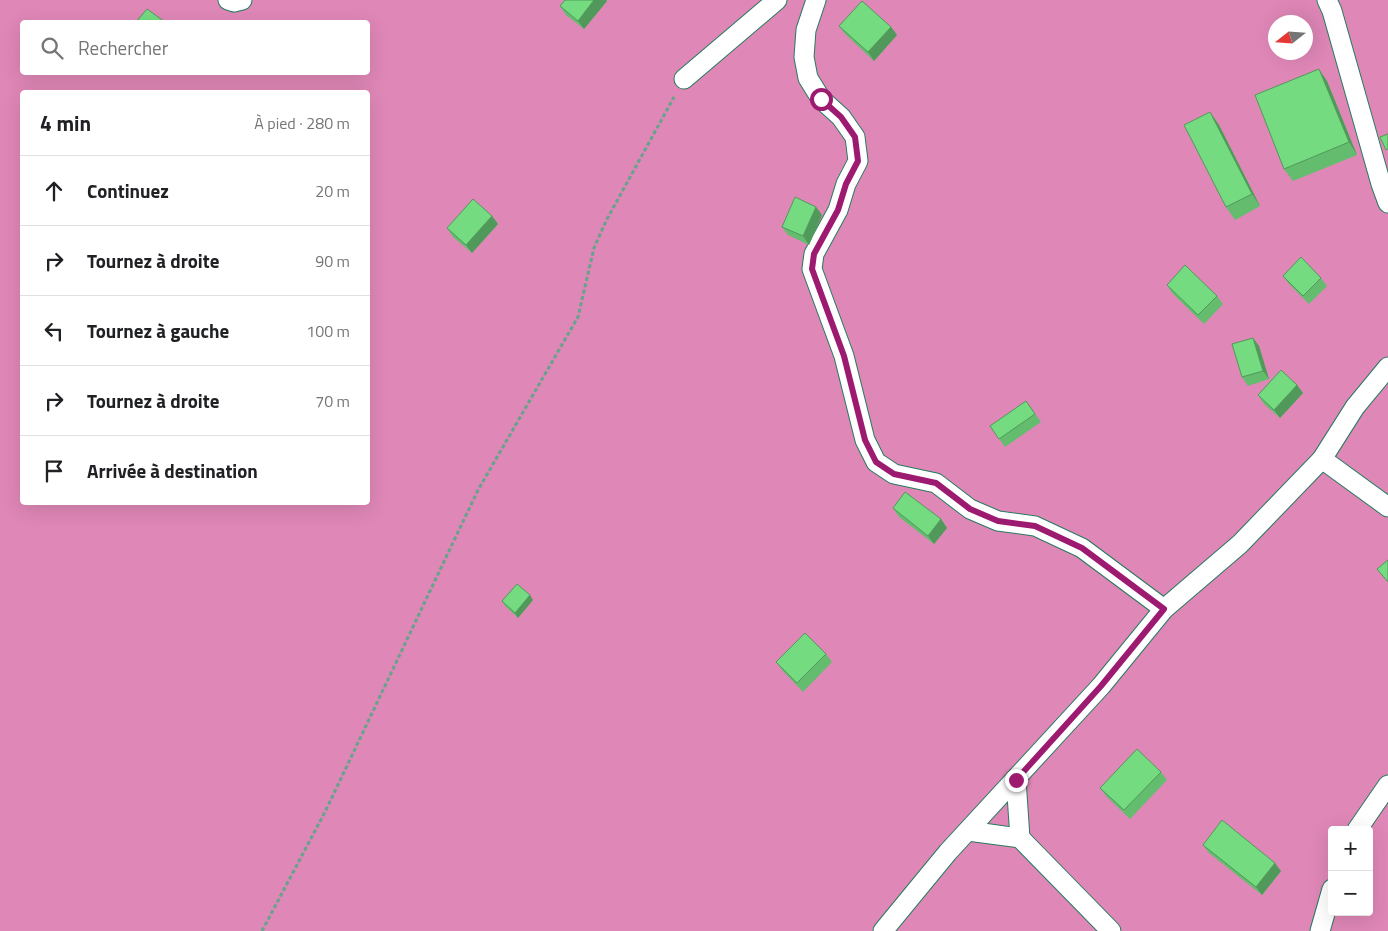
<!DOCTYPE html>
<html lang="fr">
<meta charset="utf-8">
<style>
:root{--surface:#fff;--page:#f6f6f6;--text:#202124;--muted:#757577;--line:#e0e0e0}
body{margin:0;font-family:"Titillium Web",sans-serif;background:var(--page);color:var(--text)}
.controls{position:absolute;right:15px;bottom:15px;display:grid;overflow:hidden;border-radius:5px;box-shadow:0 5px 20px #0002}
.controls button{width:45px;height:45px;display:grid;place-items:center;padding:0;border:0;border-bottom:1px solid var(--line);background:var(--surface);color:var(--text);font:25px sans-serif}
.compass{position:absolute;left:1268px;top:15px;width:45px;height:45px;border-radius:50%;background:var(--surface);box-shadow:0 5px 20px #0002;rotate:253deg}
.stop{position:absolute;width:15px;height:15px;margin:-11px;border:4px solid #9c1b70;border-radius:50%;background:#fff}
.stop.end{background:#9c1b70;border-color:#fff;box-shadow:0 1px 5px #0008}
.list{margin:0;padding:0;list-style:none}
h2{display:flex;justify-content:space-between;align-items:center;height:65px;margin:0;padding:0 20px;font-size:21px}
h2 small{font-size:16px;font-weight:400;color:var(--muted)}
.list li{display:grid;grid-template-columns:32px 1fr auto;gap:15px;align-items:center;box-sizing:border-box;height:70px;padding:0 20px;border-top:1px solid var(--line)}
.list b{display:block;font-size:19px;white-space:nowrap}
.list em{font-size:16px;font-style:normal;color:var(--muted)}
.icon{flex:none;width:28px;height:28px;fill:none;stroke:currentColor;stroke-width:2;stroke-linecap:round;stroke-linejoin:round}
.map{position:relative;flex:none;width:1388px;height:931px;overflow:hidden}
.search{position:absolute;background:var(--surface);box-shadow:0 5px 20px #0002;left:20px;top:20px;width:350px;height:55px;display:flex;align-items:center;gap:12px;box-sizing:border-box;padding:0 18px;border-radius:5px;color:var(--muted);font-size:19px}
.panel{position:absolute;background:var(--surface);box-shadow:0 5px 20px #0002;left:20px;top:90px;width:350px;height:415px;border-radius:5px}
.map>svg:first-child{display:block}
.grass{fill:#df87b7;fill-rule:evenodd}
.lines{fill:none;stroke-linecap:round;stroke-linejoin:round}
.minor-casing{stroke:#287a5e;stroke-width:21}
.path{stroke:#65a48a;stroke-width:3;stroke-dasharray:4 2.5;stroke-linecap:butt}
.minor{stroke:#fff;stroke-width:19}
.wall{fill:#64bc6e}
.shaded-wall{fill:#51995a}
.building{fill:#74db80;stroke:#51995a}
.route{stroke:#9c1b70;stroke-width:6}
</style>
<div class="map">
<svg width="1388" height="931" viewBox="0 0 1388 931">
<rect width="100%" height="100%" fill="#98e8c7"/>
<!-- grass -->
<path class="grass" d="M0,0H1388V931H0ZM22,22H368V72H22ZM1276,22H1306V52H1276ZM22,92H368V502H22ZM1332,830H1369V912H1332Z"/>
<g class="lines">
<defs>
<g id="minor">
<polyline points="228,0 234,2 242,0"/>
<polyline points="816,0 806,30 804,57 808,78 821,99 841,117 855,137 858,161 846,184 838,210 814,254 812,269 844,356 865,440 876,462 894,474 936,483 970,509 998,521 1035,526 1082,548 1164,609"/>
<polyline points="1327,0 1332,11 1381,184 1388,203"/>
<polyline points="684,79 777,0"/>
<polyline points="1322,459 1388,507"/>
<polyline points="1016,780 1020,838"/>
<polyline points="1357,830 1388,785"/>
<polyline points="968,831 1020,838 1111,931"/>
<polyline points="883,931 948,852 1101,686 1164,609 1240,544 1322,459 1355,407 1388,367"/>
<polyline points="1320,931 1332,889"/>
</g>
</defs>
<!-- minor casing -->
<use href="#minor" class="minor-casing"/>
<!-- path -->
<polyline class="path" points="262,931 326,810 478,490 578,317 594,248 606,221 674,97"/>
<!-- minor -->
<use href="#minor" class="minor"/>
</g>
<!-- wall -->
<g class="wall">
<polygon points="565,0 606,0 607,1 584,29 566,15 560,6"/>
<polygon points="839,26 891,27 897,35 874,61 845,34"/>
<polygon points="1327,81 1357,155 1293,181 1284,169"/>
<polygon points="1210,112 1219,125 1260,206 1235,220 1226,207"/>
<polygon points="816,207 822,215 809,245 788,235 782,227"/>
<polygon points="492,216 498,224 472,253 453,237 447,228"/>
<polygon points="1283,276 1321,278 1327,286 1309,304 1289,284"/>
<polygon points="1167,285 1217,296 1223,304 1204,324 1172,293"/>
<polygon points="1253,338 1259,346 1269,379 1248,386 1242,377"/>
<polygon points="1297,385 1303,393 1280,418 1264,404 1258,395"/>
<polygon points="1026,401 1041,422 1005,447 990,426"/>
<polygon points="893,508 941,519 947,528 934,544 899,517"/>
<polygon points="533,600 518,618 505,606 502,601"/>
<polygon points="826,654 832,662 803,692 782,670 776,662"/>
<polygon points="1161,772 1167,780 1130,819 1106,796 1100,788"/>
<polygon points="1203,845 1281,871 1262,895 1209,853"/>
</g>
<!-- shaded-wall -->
<g class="shaded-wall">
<polygon points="594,0 606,0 607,1 584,29 578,21"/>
<polygon points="891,27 897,35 874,61 868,52"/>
<polygon points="1319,69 1327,81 1357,155 1349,142"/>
<polygon points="1210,112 1219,125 1260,206 1252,194"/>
<polygon points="816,207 822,215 809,245 803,236"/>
<polygon points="492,216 498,224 472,253 466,245"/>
<polygon points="1253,338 1259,346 1269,379 1263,371"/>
<polygon points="1297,385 1303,393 1280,418 1274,410"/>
<polygon points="941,519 947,528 934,544 928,536"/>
<polygon points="530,595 533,600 518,618 515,613"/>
<polygon points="1275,863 1281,871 1262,895 1256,887"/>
</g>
<!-- building -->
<g class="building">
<polygon points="565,0 594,0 578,21 560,6"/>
<polygon points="862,1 891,27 868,52 839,26"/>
<polygon points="147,9 165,22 136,22"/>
<polygon points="1319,69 1349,142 1284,169 1255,95"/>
<polygon points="1210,112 1252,194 1226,207 1184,125"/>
<polygon points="1388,134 1388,149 1386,150 1380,137"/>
<polygon points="795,197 816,207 803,236 782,227"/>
<polygon points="473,199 492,216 466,245 447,228"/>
<polygon points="1301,257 1321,278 1303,296 1283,276"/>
<polygon points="1185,265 1217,296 1198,315 1167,285"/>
<polygon points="1253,338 1263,371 1242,377 1232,344"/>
<polygon points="1281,370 1297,385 1274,410 1258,395"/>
<polygon points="1026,401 1035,414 999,439 990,426"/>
<polygon points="905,492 941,519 928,536 893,508"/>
<polygon points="1388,560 1388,582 1377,569"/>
<polygon points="517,584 530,595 515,613 502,601"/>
<polygon points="805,633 826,654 797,683 776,662"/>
<polygon points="1137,749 1161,772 1124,810 1100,788"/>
<polygon points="1222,820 1275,863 1256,887 1203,845"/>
</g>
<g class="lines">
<!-- route -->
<polyline class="route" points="821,99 841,117 855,137 858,161 846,184 838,210 814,254 812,269 844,356 865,440 876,462 894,474 936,483 970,509 998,521 1035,526 1082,548 1164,609 1101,686 1016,780"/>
</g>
</svg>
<div class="controls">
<button>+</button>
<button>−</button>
</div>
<svg class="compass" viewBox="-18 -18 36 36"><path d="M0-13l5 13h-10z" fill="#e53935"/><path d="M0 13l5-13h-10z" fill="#757577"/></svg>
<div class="stop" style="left:821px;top:99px"></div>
<div class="stop end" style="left:1016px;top:780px"></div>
<div class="search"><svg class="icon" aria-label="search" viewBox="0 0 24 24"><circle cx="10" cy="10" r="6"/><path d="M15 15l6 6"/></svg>Rechercher</div>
<section class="panel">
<h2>4 min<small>À pied · 280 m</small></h2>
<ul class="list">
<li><svg class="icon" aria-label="ahead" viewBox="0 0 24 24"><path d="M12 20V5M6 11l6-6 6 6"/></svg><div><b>Continuez</b></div><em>20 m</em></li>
<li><svg class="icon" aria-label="right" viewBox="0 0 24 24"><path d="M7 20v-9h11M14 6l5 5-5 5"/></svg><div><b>Tournez à droite</b></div><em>90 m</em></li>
<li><svg class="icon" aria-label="left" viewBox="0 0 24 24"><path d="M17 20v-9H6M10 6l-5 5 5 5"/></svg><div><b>Tournez à gauche</b></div><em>100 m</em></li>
<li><svg class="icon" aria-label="right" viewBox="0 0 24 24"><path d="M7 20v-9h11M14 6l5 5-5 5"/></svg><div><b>Tournez à droite</b></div><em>70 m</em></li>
<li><svg class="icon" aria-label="arrive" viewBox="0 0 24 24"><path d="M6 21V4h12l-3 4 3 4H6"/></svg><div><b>Arrivée à destination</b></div></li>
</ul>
</section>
</div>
